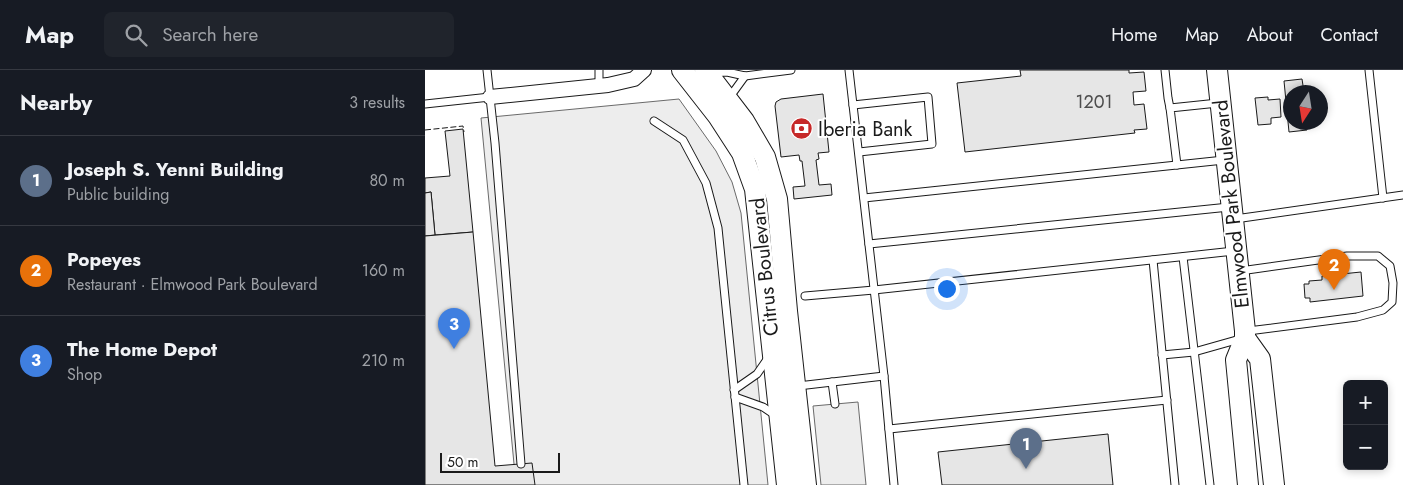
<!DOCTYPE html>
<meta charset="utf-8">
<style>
:root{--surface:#171b24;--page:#20242c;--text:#f1f3f6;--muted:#9ea1a6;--line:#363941;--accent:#c62828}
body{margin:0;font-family:Jost,sans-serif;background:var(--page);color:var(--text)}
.controls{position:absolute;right:15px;bottom:15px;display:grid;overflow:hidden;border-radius:8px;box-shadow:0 2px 8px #0003}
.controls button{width:45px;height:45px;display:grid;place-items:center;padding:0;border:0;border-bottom:1px solid var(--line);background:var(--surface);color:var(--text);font:25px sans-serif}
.compass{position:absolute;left:858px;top:15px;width:45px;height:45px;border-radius:50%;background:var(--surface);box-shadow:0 2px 8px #0003;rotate:192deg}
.scale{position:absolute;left:15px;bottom:12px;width:120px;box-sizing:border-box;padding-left:5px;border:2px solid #1a1a1a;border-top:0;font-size:14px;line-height:18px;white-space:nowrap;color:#1a1a1a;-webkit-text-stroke:4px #fff;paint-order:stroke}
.you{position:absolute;left:521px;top:218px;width:18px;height:18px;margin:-12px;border:4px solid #fff;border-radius:50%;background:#1a73e8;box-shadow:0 0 0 8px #1a73e833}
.badge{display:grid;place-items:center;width:32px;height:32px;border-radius:50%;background:var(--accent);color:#fff;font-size:16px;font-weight:700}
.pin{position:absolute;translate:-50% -41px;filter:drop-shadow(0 1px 2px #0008)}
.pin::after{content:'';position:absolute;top:26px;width:18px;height:15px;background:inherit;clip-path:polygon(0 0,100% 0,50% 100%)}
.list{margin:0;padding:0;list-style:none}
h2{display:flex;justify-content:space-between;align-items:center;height:65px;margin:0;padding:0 20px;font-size:21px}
h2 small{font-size:16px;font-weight:400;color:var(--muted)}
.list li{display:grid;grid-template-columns:32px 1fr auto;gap:15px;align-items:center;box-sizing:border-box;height:90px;padding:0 20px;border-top:1px solid var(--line)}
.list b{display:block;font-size:19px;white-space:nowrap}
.list p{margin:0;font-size:16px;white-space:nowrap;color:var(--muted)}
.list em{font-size:16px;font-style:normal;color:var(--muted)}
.icon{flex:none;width:28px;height:28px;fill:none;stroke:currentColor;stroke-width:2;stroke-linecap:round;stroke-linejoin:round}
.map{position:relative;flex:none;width:978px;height:415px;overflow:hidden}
header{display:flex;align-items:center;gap:30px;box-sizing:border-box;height:70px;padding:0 25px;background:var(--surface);border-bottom:1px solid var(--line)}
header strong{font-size:24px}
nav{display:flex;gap:28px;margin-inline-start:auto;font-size:18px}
.search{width:350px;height:45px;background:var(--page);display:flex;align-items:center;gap:12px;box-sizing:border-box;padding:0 18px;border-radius:8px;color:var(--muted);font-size:19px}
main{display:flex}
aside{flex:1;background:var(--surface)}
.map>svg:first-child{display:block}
.built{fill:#ededed;stroke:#6a6a6a}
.building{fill:#e6e6e6;stroke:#1a1a1a}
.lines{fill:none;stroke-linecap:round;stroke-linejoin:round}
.lane-casing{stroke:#1a1a1a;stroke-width:9}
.street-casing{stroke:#1a1a1a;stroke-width:16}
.secondary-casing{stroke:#1a1a1a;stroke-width:22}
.lane{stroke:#fff;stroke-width:7}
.street{stroke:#fff;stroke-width:14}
.secondary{stroke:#fff;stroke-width:20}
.fence{stroke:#1a1a1a;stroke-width:1;stroke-dasharray:6 2.5;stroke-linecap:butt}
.labels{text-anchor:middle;stroke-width:4;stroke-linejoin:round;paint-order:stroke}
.number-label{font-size:18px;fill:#4d4d4d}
.poi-label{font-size:20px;fill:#1a1a1a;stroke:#fff;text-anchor:start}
.street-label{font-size:20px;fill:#1a1a1a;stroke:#fff}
</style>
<header>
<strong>Map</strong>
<div class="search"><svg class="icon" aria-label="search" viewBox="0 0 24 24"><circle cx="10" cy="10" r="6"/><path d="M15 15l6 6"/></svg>Search here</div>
<nav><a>Home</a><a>Map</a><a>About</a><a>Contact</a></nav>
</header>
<main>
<aside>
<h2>Nearby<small>3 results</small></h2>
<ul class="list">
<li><span class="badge" style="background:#5c6f8a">1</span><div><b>Joseph S. Yenni Building</b><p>Public building</p></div><em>80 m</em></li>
<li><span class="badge" style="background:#e8710a">2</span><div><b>Popeyes</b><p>Restaurant · Elmwood Park Boulevard</p></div><em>160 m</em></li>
<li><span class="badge" style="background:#3f7fe0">3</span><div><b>The Home Depot</b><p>Shop</p></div><em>210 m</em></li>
</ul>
</aside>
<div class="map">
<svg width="978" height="415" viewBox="0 0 978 415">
<rect width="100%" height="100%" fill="#fff"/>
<!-- built -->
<g class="built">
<polygon points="254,29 291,81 307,112 316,143 343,415 91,415 56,48"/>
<polygon points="433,332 441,415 396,415 388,336"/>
</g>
<!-- building -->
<g class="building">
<polygon points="595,0 704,0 704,3 719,2 721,21 708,22 709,35 719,34 722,59 709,60 710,63 540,82 532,13 596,6"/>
<polygon points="877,9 879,22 866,22 866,52 881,52 882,60 864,62 859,11"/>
<polygon points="398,24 404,82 393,83 394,89 391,90 394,115 406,114 407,125 369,129 368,117 380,116 377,91 375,91 374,85 356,87 350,36 351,32 356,29"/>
<polygon points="843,27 843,30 855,29 856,47 846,48 846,54 833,55 830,28"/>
<polygon points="38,59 48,162 10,165 6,122 0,123 0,108 25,106 20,61"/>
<polygon points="6,122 10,165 0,166 0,123"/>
<polygon points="48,162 70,396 107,393 110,415 0,415 0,166"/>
<polygon points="936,202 938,226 885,232 885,228 880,228 879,214 884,214 884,211 897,210 897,206"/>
<polygon points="683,364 688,415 517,415 513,382"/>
</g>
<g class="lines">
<defs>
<g id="lane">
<polyline points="62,0 70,73 96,394"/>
<polyline points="424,0 459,306 469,415"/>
<polyline points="740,0 743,28 745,38"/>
<polyline points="944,0 958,128"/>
<polyline points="287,3 302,2 320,6 366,0"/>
<polyline points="174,16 174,0"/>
<polyline points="304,28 320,6"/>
<polyline points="0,34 65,27"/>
<polyline points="428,35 503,27 507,74 434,82"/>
<polyline points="229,51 258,70 281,113 293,158 319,415"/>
<polyline points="752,95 745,38 793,33"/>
<polyline points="439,128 799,90"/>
<polyline points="810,149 978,125"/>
<polyline points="444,174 804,137"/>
<polyline points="758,187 785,415"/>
<polyline points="728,190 750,415"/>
<polyline points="815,201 922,186 953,186 965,196 968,213 967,232 958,240 932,247 823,261"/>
<polyline points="380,226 449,220 809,181"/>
<polyline points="737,285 769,282 815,269"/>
<polyline points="407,312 410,334"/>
<polyline points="373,316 459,306"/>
<polyline points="309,320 332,304 343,288"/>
<polyline points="310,327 338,337 350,345"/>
<polyline points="464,359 742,330"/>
</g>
<polyline id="street" points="65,27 183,15 209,9 219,0"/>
<g id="secondary">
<polyline points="257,0 293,46 317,83 330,119 362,415"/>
<polyline points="280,0 319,51 340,87 352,129 362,241 381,415"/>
<polyline points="792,0 820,261 820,268 811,290 823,415"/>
<polyline points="820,268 835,289 849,415"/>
</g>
</defs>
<!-- lane casing -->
<use href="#lane" class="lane-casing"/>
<!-- street casing -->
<use href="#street" class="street-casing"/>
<!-- secondary casing -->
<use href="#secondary" class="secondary-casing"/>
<!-- lane -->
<use href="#lane" class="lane"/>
<!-- street -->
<use href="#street" class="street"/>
<!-- secondary -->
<use href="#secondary" class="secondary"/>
<!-- fence -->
<polyline class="fence" points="0,60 38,56 39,62"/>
</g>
<!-- icons -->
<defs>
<symbol id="bank-disc" viewBox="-11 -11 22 22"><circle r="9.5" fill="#c62828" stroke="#fff"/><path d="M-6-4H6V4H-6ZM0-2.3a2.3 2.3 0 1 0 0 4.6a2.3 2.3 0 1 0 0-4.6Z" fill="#fff"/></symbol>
</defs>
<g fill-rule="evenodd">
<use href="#bank-disc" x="364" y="46" width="25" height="25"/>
</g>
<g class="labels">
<!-- number labels -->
<g class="number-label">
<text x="669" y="38">1201</text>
</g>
<!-- poi labels -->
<g class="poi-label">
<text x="393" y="66">Iberia Bank</text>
</g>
<!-- street labels -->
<g class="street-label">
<text transform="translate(806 134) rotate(-96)" y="7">Elmwood Park Boulevard</text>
<text transform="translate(339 197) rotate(-96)" y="7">Citrus Boulevard</text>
</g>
</g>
</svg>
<div class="controls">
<button>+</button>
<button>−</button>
</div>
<svg class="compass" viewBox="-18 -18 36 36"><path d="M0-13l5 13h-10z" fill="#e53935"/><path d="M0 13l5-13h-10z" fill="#9ea1a6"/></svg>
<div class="scale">50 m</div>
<div class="you"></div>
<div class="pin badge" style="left:601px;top:399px;background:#5c6f8a">1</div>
<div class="pin badge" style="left:909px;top:220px;background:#e8710a">2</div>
<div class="pin badge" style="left:29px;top:279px;background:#3f7fe0">3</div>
</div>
</main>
